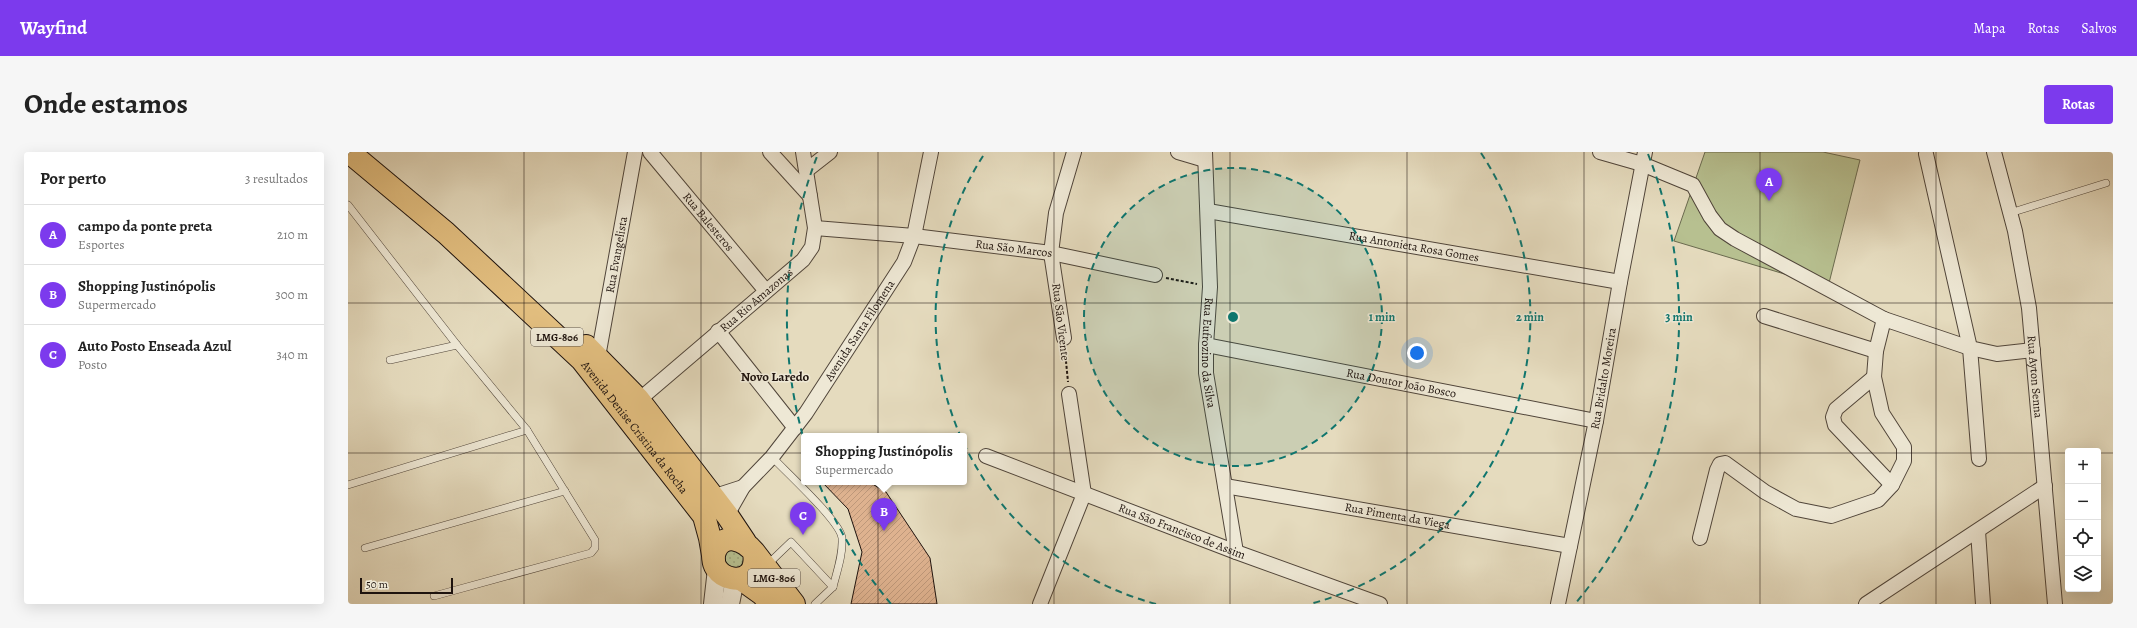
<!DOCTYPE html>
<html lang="pt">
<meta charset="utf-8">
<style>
:root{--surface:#fff;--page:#f6f6f6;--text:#222;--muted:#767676;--line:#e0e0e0;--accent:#7c3aed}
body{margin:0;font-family:Alegreya,serif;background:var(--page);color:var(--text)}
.controls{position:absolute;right:12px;bottom:12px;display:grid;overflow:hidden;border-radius:4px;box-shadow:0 4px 16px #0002}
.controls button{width:36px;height:36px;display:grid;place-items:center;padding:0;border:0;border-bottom:1px solid var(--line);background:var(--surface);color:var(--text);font:20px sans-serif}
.scale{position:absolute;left:12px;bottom:10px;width:93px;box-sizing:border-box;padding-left:4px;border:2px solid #1e130e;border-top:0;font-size:11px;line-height:14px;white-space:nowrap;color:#1e130e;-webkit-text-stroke:3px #eee8d5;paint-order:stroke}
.you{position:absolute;left:1069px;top:201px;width:14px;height:14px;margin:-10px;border:3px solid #fff;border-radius:50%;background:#1a73e8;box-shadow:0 0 0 6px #1a73e833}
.badge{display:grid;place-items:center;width:26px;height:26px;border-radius:50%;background:var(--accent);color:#fff;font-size:13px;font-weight:700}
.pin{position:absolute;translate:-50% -33px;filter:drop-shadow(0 1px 2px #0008)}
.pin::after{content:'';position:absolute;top:21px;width:14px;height:12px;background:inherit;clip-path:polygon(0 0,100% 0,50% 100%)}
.popup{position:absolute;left:453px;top:281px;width:166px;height:52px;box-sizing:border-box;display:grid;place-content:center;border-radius:4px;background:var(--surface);filter:drop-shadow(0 1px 3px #0005);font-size:13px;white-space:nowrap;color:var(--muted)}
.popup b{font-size:15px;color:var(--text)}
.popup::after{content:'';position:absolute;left:50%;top:100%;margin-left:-8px;border:8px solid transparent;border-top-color:var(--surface)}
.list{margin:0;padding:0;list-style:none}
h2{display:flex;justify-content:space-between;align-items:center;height:52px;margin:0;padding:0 16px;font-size:17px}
h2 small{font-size:13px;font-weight:400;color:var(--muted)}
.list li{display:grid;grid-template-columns:26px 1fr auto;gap:12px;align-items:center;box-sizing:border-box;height:60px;padding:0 16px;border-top:1px solid var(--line)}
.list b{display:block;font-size:15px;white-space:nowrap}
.list p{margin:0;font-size:13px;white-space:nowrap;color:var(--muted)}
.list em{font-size:13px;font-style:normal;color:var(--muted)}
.icon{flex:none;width:22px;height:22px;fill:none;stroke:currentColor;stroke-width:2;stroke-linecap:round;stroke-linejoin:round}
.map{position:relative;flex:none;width:1765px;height:452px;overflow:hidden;border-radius:4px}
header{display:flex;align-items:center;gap:24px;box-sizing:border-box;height:56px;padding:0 20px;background:var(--accent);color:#fff}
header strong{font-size:19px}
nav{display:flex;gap:22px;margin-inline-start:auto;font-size:14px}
.intro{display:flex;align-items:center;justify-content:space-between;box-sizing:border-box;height:96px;padding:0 24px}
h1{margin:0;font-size:28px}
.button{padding:10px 18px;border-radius:4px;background:var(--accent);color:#fff;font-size:14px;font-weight:700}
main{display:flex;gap:24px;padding:0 24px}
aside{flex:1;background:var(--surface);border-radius:4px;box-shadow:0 4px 16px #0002}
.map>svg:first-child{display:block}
.grass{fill:url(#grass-dots);stroke:#6a6a4f}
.garden{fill:#b7c090;stroke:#6a6a4f}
.building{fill:url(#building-hatch);stroke:#1e130e}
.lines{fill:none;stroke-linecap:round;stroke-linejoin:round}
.service-casing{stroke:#50453a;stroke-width:8}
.minor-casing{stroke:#50453a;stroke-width:16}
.tertiary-casing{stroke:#50453a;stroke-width:20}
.trunk-casing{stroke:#1e130e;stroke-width:24}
.path{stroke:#1e130e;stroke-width:2;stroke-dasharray:3 2;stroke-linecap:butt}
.service{stroke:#eee8d5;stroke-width:7}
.minor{stroke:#eee8d5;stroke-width:14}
.tertiary{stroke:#eee8d5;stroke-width:18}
.trunk{stroke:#e2be7f;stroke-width:22}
.grid{fill:none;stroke:#1e130e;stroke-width:1;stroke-opacity:0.55}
.ring{fill:none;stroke:#0f766e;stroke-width:2;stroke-dasharray:7 5}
.labels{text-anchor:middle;stroke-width:3;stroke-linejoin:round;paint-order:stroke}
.shield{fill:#eee8d5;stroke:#5c534a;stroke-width:1}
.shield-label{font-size:11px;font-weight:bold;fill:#1e130e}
.street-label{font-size:12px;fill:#1e130e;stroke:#eee8d5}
.neighbourhood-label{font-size:13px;font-weight:bold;fill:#1e130e;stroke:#eee8d5}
.centre{fill:#0f766e;stroke:#eee8d5;stroke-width:2}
.ring-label{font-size:12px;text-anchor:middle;font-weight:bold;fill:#0f766e;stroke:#eee8d5;stroke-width:3;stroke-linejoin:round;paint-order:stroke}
</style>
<header>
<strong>Wayfind</strong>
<nav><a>Mapa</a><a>Rotas</a><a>Salvos</a></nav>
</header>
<div class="intro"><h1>Onde estamos</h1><a class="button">Rotas</a></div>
<main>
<aside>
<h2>Por perto<small>3 resultados</small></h2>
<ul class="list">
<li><span class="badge">A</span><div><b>campo da ponte preta</b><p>Esportes</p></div><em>210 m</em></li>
<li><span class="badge">B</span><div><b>Shopping Justinópolis</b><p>Supermercado</p></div><em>300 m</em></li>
<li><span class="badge">C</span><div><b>Auto Posto Enseada Azul</b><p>Posto</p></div><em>340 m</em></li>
</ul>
</aside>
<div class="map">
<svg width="1765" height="452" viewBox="0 0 1765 452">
<defs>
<pattern id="grass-dots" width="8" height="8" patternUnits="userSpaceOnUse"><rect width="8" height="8" fill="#b7c090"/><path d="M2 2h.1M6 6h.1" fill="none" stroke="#9da47b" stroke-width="1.8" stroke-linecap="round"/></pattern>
<pattern id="building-hatch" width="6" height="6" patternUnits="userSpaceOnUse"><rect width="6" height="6" fill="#deb28f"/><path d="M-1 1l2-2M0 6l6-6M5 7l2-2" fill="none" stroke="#be987a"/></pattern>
</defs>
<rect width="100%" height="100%" fill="#e5dbbe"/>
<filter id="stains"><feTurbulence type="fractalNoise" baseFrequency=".005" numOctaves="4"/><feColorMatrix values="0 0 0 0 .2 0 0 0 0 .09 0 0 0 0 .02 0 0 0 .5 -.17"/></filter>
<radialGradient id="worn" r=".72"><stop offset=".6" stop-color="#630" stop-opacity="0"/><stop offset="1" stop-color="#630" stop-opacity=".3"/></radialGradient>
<!-- grass -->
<polygon class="grass" points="392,395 398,411 385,421 372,402 375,398"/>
<!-- garden -->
<polygon class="garden" points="1357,0 1475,0 1512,8 1480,135 1326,89"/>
<!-- building -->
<polygon class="building" points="474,330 521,330 538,340 582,406 589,452 503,452 514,400 500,357"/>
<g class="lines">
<defs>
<g id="service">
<polyline points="0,53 109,193 179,278 247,388 247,396 243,401 86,444"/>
<polyline points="1662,61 1758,31"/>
<polyline points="42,208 109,193"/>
<path d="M424,305C438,320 492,369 494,386C495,403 489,419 485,435"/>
<polyline points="0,333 179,278"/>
<polyline points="17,396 217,339"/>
<polyline points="419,413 443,390 485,435 467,452"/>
</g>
<g id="minor">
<path id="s1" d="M302,0L418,139"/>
<polyline points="422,0 462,44"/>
<polyline points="830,0 857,8"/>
<path id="s2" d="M857,0L862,135L858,193V221L888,400"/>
<polyline points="1252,0 1294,12 1345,33 1362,64 1372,77 1387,87 1536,167"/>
<path id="s3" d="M1646,0L1667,79L1681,156L1707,452"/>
<polyline points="1578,2 1622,196 1631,307"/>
<polyline points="459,18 482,0"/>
<path id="s4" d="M860,59L1272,130"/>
<path id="s5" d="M467,76L566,84L703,101L807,123"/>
<polyline points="1416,164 1528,199"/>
<polyline points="370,179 447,276"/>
<polyline points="716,186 703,101 708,61 726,0"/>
<path id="s6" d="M858,193L1248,269"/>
<path id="s7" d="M250,205L287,0"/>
<polyline points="1526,225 1488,257 1485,265 1487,273 1544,333"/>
<path id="s8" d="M285,253L455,108L464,95L467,76L455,0"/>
<path id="s9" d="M638,304L888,400L1032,452"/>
<path id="s10" d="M877,334L1222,394"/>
<polyline points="364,345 395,335"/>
<path id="s11" d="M379,363L395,335L424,305L458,261L556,110L566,84L583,0"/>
<polyline points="1630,379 1635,452"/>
<polyline points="1352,386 1369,318 1372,312 1377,311 1417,340 1448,357 1483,364 1530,348 1544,333 1556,309 1556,295 1534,261 1526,225 1528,199 1536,167 1622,196 1649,202 1685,198"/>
<polyline points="692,452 736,342 721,242"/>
<path id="s12" d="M1210,452L1248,269L1272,130L1297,0"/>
<polyline points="1518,452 1697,334"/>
</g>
<g id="tertiary">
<polyline points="365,452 369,417"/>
<polyline points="382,452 387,427"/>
</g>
<g id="trunk">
<path id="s13" d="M1,0L98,81L234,208L356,364L362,386L366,409"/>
<polyline points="238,194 290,247 379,363 397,390"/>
<path d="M406,400C413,443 353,428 368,397C377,380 396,388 406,400L446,452"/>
<polyline points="393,427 414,442 423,452"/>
</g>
</defs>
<!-- service casing -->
<use href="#service" class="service-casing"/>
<!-- minor casing -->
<use href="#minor" class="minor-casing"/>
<!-- tertiary casing -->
<use href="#tertiary" class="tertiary-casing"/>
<!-- trunk casing -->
<use href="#trunk" class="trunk-casing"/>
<!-- path -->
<g class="path">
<polyline points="818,126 849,132"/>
<polyline points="717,199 720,230"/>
</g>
<!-- service -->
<use href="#service" class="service"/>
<!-- minor -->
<use href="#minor" class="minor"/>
<!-- tertiary -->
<use href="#tertiary" class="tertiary"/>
<!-- trunk -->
<use href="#trunk" class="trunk"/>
</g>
<!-- grid -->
<path class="grid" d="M176,0V452M353,0V452M530,0V452M706,0V452M882,0V452M1059,0V452M1236,0V452M1412,0V452M1588,0V452M0,151H1765M0,301H1720M1750,301H1765"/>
<!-- distance rings -->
<circle cx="885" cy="165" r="149" fill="#0f766e" fill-opacity=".12"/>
<g class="ring">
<circle cx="885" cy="165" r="149"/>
<path d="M808 452A297 297 0 0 1 637 1M1133 1A297 297 0 0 1 962 452"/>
<path d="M543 452A446 446 0 0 1 470 2M1300 2A446 446 0 0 1 1227 452"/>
</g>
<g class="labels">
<!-- shield labels -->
<g class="shield">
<rect x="183" y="176" width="52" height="18" rx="3"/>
<rect x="400" y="417" width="52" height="18" rx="3"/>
</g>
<g class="shield-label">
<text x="209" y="189">LMG-806</text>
<text x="426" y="430">LMG-806</text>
</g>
<!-- street labels -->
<g class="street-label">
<text dy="4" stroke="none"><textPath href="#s1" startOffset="91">Rua Balesteros</textPath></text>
<text dy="4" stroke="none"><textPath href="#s4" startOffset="209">Rua Antonieta Rosa Gomes</textPath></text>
<text dy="4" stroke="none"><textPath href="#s5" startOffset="200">Rua São Marcos</textPath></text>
<text dy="4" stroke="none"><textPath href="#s7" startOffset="104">Rua Evangelista</textPath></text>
<text dy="4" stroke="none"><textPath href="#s8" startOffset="162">Rua Rio Amazonas</textPath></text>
<text transform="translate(713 170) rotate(83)" y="4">Rua São Vicente</text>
<text dy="4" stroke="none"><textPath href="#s11" startOffset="228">Avenida Santa Filomena</textPath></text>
<text dy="4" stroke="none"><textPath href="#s2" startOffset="201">Rua Eufrozino da Silva</textPath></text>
<text dy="4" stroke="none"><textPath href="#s3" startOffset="229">Rua Ayton Senna</textPath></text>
<text dy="4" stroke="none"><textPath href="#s12" startOffset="230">Rua Bridalto Moreira</textPath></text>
<text dy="4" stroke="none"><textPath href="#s6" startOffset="199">Rua Doutor João Bosco</textPath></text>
<text dy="4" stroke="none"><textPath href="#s13" startOffset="398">Avenida Denise Cristina da Rocha</textPath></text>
<text dy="4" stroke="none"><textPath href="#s10" startOffset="175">Rua Pimenta da Viega</textPath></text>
<text dy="4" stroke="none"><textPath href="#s9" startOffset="210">Rua São Francisco de Assim</textPath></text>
</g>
<!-- neighbourhood labels -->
<g class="neighbourhood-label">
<text x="427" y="229">Novo Laredo</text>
</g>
</g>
<circle cx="885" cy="165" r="6" class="centre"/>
<g class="ring-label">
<text x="1034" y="169">1 min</text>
<text x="1182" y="169">2 min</text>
<text x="1331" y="169">3 min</text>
</g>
<rect width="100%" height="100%" filter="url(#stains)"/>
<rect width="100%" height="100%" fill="url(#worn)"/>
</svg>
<div class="controls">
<button>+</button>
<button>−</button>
<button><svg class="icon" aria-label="locate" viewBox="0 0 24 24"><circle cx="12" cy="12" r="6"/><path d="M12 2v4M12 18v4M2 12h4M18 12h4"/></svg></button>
<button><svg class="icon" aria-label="layers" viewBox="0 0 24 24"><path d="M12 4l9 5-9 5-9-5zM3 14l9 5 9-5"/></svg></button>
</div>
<div class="scale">50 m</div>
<div class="you"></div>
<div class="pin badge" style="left:1421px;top:49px">A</div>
<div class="pin badge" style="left:536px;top:379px">B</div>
<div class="popup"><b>Shopping Justinópolis</b>Supermercado</div>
<div class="pin badge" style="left:455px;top:383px">C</div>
</div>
</main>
